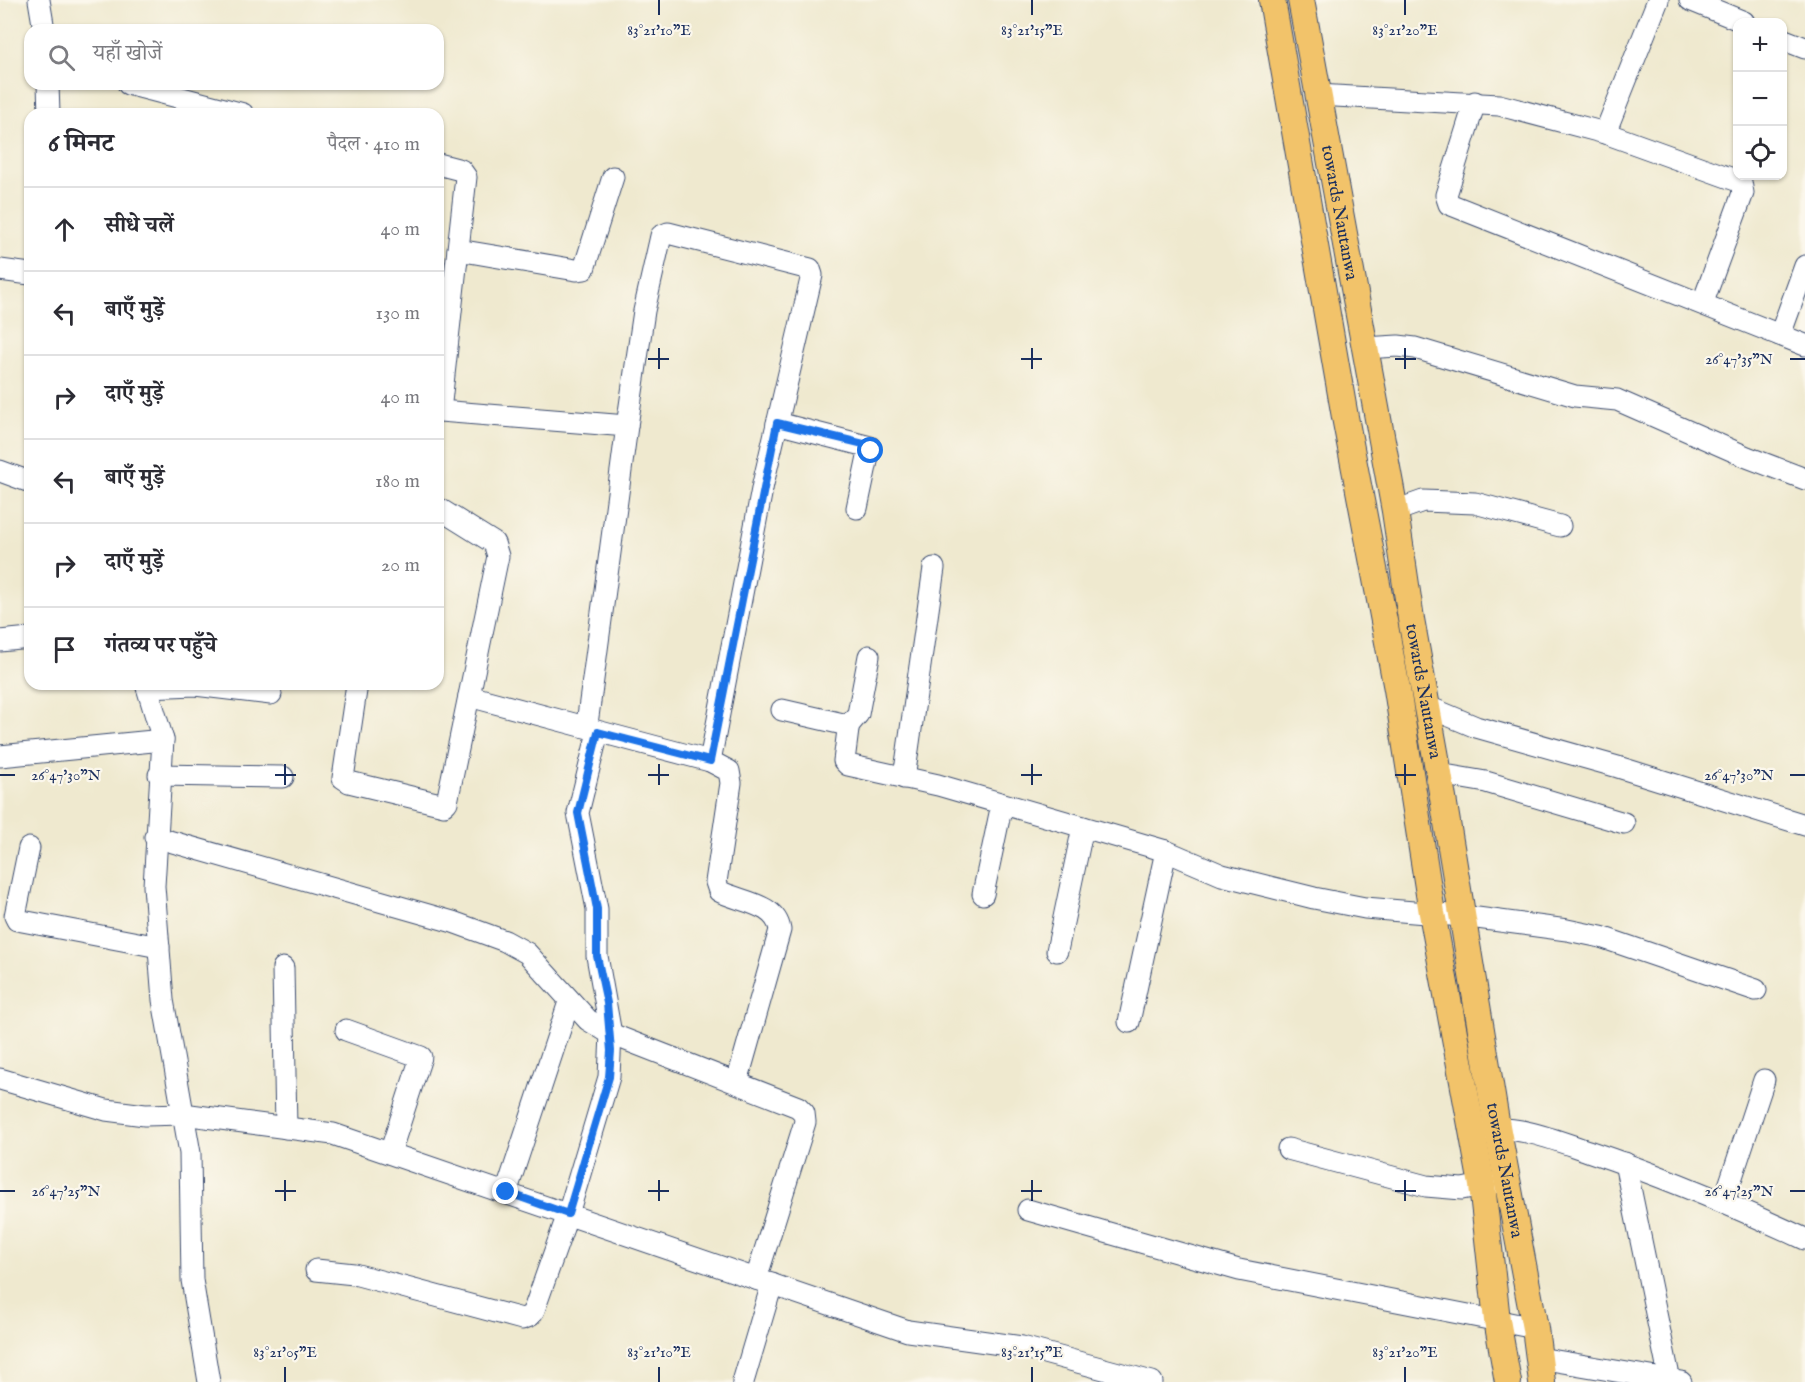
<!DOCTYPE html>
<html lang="hi">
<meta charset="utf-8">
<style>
:root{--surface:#fff;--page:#f2f2f3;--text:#2b2b33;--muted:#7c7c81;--line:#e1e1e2}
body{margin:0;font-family:"IM FELL English","Noto Serif Devanagari",serif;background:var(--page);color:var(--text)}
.controls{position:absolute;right:18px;top:18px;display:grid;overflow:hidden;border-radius:12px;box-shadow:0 2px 4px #0004}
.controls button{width:54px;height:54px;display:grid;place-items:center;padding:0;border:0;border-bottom:2px solid var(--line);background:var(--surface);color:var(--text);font:30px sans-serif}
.stop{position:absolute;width:18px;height:18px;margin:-14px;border:4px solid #1a73e8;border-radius:50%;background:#fff}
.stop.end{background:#1a73e8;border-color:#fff;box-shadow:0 2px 6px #0008}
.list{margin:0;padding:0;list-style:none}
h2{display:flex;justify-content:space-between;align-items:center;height:78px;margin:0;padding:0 24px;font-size:26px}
h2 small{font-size:20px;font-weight:400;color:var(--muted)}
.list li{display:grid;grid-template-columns:39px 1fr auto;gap:18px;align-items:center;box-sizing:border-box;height:84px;padding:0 24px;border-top:2px solid var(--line)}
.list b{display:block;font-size:22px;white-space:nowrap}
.list em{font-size:20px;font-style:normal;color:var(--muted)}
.icon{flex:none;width:33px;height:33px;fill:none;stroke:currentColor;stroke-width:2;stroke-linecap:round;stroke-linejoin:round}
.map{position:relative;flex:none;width:1805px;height:1382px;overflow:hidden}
.search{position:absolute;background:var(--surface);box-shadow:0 2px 4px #0004;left:24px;top:24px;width:420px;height:66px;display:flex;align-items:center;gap:15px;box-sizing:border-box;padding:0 21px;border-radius:18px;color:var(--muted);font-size:22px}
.panel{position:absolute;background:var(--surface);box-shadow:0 2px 4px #0004;left:24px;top:108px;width:420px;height:582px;border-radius:18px}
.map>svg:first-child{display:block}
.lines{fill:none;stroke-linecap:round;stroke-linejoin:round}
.minor-casing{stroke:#3b4b6f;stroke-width:23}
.major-casing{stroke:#3b4b6f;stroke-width:28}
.minor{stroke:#fff;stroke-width:21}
.major{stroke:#f2c36a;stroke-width:26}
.route{stroke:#1a73e8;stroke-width:8}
.ticks{fill:none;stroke:#1b2f5e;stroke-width:2}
.labels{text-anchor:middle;stroke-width:4.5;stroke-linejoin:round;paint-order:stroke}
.street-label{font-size:18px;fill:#1b2f5e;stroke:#fbf7ec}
.ticks-label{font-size:15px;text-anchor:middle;fill:#1b2f5e;stroke:#fbf7ec;stroke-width:4.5;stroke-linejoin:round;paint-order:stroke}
</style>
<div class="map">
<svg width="1805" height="1382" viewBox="0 0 1805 1382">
<rect width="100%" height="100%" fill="#fbf7ec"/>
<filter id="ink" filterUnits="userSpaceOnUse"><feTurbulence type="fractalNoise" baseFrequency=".0167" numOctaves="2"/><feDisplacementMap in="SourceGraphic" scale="12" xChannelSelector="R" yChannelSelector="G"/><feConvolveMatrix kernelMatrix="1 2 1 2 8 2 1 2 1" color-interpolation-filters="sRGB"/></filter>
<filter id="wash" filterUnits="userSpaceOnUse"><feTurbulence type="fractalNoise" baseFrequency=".008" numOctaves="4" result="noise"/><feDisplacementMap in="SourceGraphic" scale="24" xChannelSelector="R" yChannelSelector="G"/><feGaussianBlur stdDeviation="1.35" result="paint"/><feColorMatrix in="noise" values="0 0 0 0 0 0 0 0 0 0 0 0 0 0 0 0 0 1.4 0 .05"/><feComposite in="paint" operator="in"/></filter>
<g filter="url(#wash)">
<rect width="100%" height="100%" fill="#efe9cf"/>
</g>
<g filter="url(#ink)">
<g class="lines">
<defs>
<g id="minor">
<polyline points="39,0 44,30"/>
<polyline points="1690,0 1744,22"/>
<polyline points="1782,39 1805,48"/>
<polyline points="48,84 49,114"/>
<polyline points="128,84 243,114"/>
<polyline points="1317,95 1499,105 1605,133 1741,182 1743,193 1703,302"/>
<polyline points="1475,102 1446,195 1449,204 1805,345"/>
<polyline points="1605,133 1658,0"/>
<path d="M438,164L461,170L466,177L440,411L627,426L587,724L593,730L710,761L729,771L731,783L716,882L719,891C740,902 776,903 780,930L737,1082"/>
<polyline points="458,250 576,270 584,269 613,177"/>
<polyline points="0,270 30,274"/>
<polyline points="1780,335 1805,266"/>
<polyline points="1364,348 1398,346 1415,348 1575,396 1617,400 1747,457 1805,479"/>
<polyline points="777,423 870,447 857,508"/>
<polyline points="627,426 644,311 661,236 668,233 810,269 812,275 763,484 710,761"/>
<polyline points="0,471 30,482"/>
<polyline points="1395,511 1423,501 1475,503 1560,526"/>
<polyline points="0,641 30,638"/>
<polyline points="146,684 163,740 154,886 163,1000 190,1153 192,1280 209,1382"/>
<polyline points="357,684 343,778 349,782 444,805 447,802 498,556 494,543 438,508"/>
<polyline points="147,687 195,685 271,694"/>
<polyline points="469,696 589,728"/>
<polyline points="1426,706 1476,727 1618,767 1805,825"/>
<polyline points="782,710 843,724 848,730 844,761 848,765 938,785 1166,851 1222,875 1314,898 1365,908 1462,916 1567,930 1601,937 1756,990"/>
<polyline points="847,727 858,714 869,656"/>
<polyline points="0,756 163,740"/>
<polyline points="1439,774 1486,782 1624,823"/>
<polyline points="159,775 283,777"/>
<polyline points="904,778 934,568"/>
<polyline points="155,837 453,922 505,941 527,953 588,1020 611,1034 798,1107 804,1113 805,1122 756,1279"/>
<polyline points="29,848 15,916 17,920 159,947"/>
<polyline points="983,894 1002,804"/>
<polyline points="1057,951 1083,827"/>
<polyline points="283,968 286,1128"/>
<polyline points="1129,1022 1166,851"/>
<polyline points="346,1030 421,1057 390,1153"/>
<polyline points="0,1079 106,1110 145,1115 183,1114 333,1134 908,1331 1022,1347 1152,1382"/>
<path d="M1482,1130C1517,1124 1555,1140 1588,1151C1663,1176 1734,1206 1805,1239"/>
<polyline points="1288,1149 1426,1186 1462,1189 1498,1182"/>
<polyline points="1625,1163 1670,1381"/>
<polyline points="506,1193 569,1002"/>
<polyline points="1724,1201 1764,1080"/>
<polyline points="1028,1210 1239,1270 1535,1328"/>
<polyline points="316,1270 354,1274 522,1319 530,1316 534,1310 568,1214 609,1077 611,1034 597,956 597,909 578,813 598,732"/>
<polyline points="1539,1358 1681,1382"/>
<polyline points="743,1382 772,1284"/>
</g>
<g id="major">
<polyline points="1272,0 1345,417 1397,689 1432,913 1482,1185 1497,1320 1508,1382"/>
<path id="s1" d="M1301,0L1395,511L1411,619L1439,774L1496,1121L1535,1328L1542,1382"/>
</g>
</defs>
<!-- minor casing -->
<use href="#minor" class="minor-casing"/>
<!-- major casing -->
<use href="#major" class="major-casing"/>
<!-- minor -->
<use href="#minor" class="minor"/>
<!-- major -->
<use href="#major" class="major"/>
</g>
</g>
<g class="lines" filter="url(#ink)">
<!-- route -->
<polyline class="route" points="506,1192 568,1214 609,1077 611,1051 607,1003 597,956 597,909 578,813 598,732 710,761 777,423 868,445 871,451"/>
</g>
<!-- ticks -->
<path class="ticks" d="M659,0V15M1032,0V15M1405,0V15M659,348V369M1032,348V369M1405,348V369M648,359H669M1021,359H1042M1395,359H1416M1790,359H1805M285,764V785M659,764V785M1032,764V785M1405,764V785M0,775H15M275,775H296M648,775H669M1021,775H1042M1395,775H1416M1790,775H1805M285,1180V1201M659,1180V1201M1032,1180V1201M1405,1180V1201M0,1191H15M275,1191H296M648,1191H669M1021,1191H1042M1395,1191H1416M1790,1191H1805M285,1367V1382M659,1367V1382M1032,1367V1382M1405,1367V1382"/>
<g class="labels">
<!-- street labels -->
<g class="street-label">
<text dy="6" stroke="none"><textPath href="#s1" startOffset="216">towards Nautanwa</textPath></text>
<text dy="6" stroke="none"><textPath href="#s1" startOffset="702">towards Nautanwa</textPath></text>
<text dy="6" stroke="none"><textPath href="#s1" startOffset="1188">towards Nautanwa</textPath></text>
</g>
</g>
<g class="ticks-label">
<text x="659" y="35">83°21'10"E</text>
<text x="1032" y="35">83°21'15"E</text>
<text x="1405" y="35">83°21'20"E</text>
<text x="1739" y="364">26°47'35"N</text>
<text x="66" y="780">26°47'30"N</text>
<text x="1739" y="780">26°47'30"N</text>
<text x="66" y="1196">26°47'25"N</text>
<text x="1739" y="1196">26°47'25"N</text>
<text x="285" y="1357">83°21'05"E</text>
<text x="659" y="1357">83°21'10"E</text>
<text x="1032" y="1357">83°21'15"E</text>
<text x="1405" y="1357">83°21'20"E</text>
</g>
</svg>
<div class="controls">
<button>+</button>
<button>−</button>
<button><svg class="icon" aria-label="locate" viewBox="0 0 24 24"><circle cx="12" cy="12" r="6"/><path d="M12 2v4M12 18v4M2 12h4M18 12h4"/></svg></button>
</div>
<div class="stop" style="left:871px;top:451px"></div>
<div class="stop end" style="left:506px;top:1192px"></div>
<div class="search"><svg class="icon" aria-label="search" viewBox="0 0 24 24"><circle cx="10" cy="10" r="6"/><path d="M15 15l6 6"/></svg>यहाँ खोजें</div>
<section class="panel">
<h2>6 मिनट<small>पैदल · 410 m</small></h2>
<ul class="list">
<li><svg class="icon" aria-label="ahead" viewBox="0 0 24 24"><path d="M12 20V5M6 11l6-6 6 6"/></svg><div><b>सीधे चलें</b></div><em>40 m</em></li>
<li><svg class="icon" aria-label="left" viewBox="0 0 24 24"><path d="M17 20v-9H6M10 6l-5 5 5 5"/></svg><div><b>बाएँ मुड़ें</b></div><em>130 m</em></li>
<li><svg class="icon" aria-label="right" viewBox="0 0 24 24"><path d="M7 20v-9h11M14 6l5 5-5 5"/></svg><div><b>दाएँ मुड़ें</b></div><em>40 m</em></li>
<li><svg class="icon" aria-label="left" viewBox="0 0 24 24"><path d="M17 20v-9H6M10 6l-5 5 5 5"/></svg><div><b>बाएँ मुड़ें</b></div><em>180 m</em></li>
<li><svg class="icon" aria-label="right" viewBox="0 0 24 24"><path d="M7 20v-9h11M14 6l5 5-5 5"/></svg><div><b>दाएँ मुड़ें</b></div><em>20 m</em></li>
<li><svg class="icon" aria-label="arrive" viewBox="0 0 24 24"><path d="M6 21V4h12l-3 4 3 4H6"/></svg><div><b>गंतव्य पर पहुँचे</b></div></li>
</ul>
</section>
</div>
